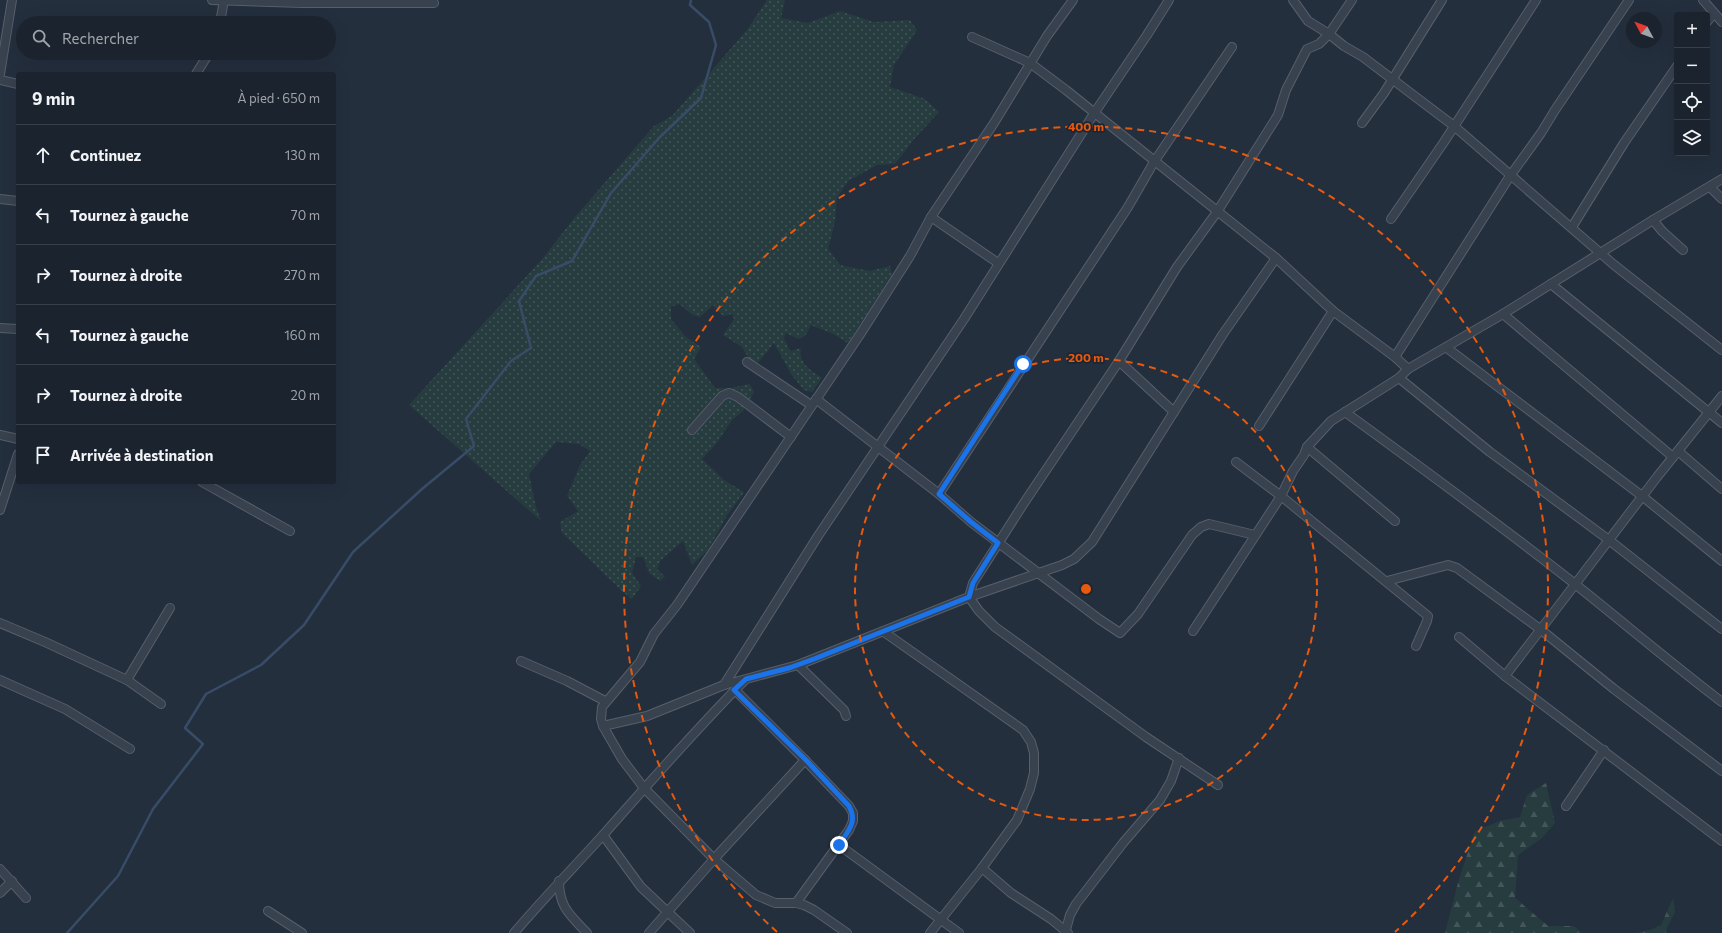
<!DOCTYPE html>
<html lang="fr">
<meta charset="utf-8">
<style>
:root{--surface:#1b232e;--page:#242b36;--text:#f1f3f6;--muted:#a0a4aa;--line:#39404a}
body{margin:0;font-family:Commissioner,sans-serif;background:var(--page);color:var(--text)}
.controls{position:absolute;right:12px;top:12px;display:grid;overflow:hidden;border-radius:4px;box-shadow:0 4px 16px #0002}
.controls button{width:36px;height:36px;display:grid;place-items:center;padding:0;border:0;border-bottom:1px solid var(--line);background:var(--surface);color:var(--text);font:20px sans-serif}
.compass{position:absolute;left:1626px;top:12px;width:36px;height:36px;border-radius:50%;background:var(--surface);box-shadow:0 4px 16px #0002;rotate:311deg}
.stop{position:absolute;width:12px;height:12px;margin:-9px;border:3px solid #1a73e8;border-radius:50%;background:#fff}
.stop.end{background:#1a73e8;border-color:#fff;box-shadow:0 1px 4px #0008}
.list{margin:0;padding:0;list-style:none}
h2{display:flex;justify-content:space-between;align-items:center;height:52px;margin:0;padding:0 16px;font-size:17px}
h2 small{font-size:13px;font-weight:400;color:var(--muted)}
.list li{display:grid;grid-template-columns:26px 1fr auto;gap:12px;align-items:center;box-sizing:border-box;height:60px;padding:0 16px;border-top:1px solid var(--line)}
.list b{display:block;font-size:15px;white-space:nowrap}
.list em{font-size:13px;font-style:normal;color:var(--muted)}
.icon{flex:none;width:22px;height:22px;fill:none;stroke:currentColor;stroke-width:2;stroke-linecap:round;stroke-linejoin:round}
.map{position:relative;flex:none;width:1722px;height:933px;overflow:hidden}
.search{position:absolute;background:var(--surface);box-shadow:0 4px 16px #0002;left:16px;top:16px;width:320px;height:44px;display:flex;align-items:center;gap:10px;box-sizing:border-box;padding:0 14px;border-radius:22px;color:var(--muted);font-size:15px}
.panel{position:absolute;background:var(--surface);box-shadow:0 4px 16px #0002;left:16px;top:72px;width:320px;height:412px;border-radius:4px}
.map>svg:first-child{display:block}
.grass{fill:url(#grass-dots)}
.forest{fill:url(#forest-firs)}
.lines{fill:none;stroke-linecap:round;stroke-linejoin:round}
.stream{stroke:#394c67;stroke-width:2.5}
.street-casing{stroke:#565f6c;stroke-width:10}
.street{stroke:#38414e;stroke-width:8}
.route{stroke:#1a73e8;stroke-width:5}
.ring{fill:none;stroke:#e8590c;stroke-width:2;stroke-dasharray:7 5}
.centre{fill:#e8590c;stroke:#1d2633;stroke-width:2}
.ring-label{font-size:12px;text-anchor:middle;font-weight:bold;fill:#e8590c;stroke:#1d2633;stroke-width:3.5;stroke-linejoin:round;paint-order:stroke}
</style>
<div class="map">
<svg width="1722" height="933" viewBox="0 0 1722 933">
<defs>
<pattern id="grass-dots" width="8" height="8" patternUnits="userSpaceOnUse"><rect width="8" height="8" fill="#263c3f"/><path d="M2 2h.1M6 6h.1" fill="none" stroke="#435659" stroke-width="1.8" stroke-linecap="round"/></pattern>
<pattern id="forest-firs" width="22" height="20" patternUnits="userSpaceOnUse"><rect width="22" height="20" fill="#263c3f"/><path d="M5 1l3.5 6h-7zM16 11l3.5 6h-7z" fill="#435659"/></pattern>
</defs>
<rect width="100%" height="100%" fill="#242f3e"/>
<!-- grass -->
<path class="grass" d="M767,0H785L781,18L808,23L840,11L874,22L910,20L917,30L894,65L890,87L925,99L939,112L915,138L895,164L877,165L848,181L837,198L835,221L828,249L840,265L870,271L890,266L892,274L848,343L833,334L811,325L805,336L798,339L786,333L784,338L790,351L801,348C798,363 811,371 822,378L812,392L804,390L791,374L774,343L758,363L748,357L742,347L723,335L734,319L732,314L723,316L713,305L700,317L693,315L679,304L671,307V319L686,337L701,347L694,359L715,388H731L750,384L754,392L743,411L732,420L716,444L702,459L724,480L744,492L726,517L708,550L692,565L683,541L661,560L657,569L665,577L660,581L649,573L643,557H636L632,573L641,586L632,599L622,591L562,533L560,522L578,511L567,496L580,465L590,451L579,444L556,442L529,474L536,507L541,521L409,405L543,258L575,217L654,126L672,116L699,85L747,30Z"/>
<!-- forest -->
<g class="forest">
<polygon points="1546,783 1555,823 1542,838 1518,855 1515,898 1548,926 1574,926 1582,933 1445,933 1459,879 1475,831 1500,821 1520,817 1527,795"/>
<polygon points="1673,898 1675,912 1667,928 1666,933 1636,933 1650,930 1661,925"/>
</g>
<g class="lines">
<!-- stream -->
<polyline class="stream" points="67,933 118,876 153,809 203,744 185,728 206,694 261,665 304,625 353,552 422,489 474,446 466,419 511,361 531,348 519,301 536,276 572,261 611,193 660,137 701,98 716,45 709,22 690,5 691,0"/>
<defs>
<g id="street">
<polyline points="212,0 302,3 434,3"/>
<polyline points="1073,0 1047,36 994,123 931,217 910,256 859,336 677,605 654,634 640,662 602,707 601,719 603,726 647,716 724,685 798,665 969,597 1062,565 1074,559 1092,542 1223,334 1276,258"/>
<polyline points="1293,0 1308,21 1329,34 1344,46 1363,57 1454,126 1613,264 1722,350"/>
<polyline points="1703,0 1722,22"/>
<polyline points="1707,22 1714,13"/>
<polyline points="220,23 224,0"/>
<polyline points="972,37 1030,63 1066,90 1276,258 1333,311 1395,357 1408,369"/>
<polyline points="286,53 297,55"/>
<polyline points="0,74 12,0"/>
<polyline points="196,74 209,53"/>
<polyline points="0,80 18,84"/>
<polyline points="1362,123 1384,93 1442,0"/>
<polyline points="1710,187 1722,199"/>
<polyline points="0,199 18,201"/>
<polyline points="931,217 998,263"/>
<polyline points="1391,219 1444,142 1536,0"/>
<polyline points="1653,220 1662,231 1683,250"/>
<polyline points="1572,227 1624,143 1677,66"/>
<polyline points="1551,284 1722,423"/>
<polyline points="1503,314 1673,457"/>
<polyline points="0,328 18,329"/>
<polyline points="1447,348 1642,496 1722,561"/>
<polyline points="1395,357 1510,176 1541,133 1555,110 1629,0"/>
<polyline points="1119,361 1174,412"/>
<polyline points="747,362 811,405"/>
<polyline points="1399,378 1490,452 1609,540 1722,629"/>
<polyline points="816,399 939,494 971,522 1099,619 1120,633 1138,614 1192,535 1201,527 1209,524 1255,535"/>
<path d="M1345,412C1422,468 1500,525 1575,584C1624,623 1672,664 1722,702"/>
<polyline points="1259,426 1333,311"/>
<polyline points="692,430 722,396 729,393 738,397 791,437"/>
<polyline points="0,435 18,439"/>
<polyline points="1307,447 1395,521"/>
<polyline points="1678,451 1722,489"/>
<polyline points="1236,462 1281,496 1428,616 1427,621 1416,646"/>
<polyline points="202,482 290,531"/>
<polyline points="939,494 1128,207 1154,162 1232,47"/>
<polyline points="0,510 18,454"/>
<polyline points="1387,581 1448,565 1457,568 1540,629 1614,689 1722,771"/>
<polyline points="0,623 45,642 127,680 161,704"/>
<polyline points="1193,631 1281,496 1293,471 1304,455 1307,447 1331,421 1399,378 1408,369 1503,314 1653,220 1722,179"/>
<polyline points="884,632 1023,730 1031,742 1034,753 1034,773 1030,789 1017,820 982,868 930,933"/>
<polyline points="1459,637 1505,676 1722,841"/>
<polyline points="521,661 567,681 605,701"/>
<polyline points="798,665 844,710 846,716"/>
<polyline points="1505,676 1657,477 1722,396"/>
<polyline points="0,680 65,709 130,749"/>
<polyline points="127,680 170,608"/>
<polyline points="724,685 818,536 964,319 1095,112 1147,35 1169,0"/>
<polyline points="735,690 805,760 849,806 853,813 853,821 849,830 796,903"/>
<polyline points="603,726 622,759 644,788 714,859 756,895 775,903 796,903 804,905 814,910 847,933"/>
<polyline points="1218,785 1146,737 995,627 979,611 969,597 973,583 1024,503 1119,361 1177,267 1217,212 1278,115 1286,90 1307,49 1319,44 1329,34 1352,0"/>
<polyline points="1566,806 1604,750"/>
<polyline points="603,835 641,887 690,933"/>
<polyline points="839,845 959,933"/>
<polyline points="982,868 1011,893 1051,919 1068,933"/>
<polyline points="0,869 26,898"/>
<path d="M559,881C559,907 570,915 587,933"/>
<polyline points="0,893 12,881"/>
<polyline points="268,911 302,933"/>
<path d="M514,933C543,899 574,867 604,834C650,782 696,729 745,680"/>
<polyline points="649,933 714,859 805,760"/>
<polyline points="1065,933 1070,915 1076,904 1123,843 1160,800 1171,781 1179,758"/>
</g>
</defs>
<!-- street casing -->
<use href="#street" class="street-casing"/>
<!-- street -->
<use href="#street" class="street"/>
</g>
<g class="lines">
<!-- route -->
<path class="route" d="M839,845C848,831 858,822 849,806L806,760L734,690L746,679L789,668L814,659L969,597L973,583L998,543L971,522L939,494L1023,364"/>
</g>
<!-- distance rings -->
<g class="ring">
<circle cx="1086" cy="589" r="231"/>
<path d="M777 932A462 462 0 1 1 1395 932"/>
</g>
<circle cx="1086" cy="589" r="6" class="centre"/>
<g class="ring-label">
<text x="1086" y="131">400 m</text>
<text x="1086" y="362">200 m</text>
</g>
</svg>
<div class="controls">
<button>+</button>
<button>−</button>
<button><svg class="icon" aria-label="locate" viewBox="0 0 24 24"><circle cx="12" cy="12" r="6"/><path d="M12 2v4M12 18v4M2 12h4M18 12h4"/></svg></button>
<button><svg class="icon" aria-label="layers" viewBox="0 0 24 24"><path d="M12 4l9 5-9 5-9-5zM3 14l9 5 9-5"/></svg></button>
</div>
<svg class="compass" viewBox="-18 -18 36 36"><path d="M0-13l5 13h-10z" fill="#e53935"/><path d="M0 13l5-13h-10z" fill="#a0a4aa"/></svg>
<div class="stop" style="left:1023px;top:364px"></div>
<div class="stop end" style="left:839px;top:845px"></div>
<div class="search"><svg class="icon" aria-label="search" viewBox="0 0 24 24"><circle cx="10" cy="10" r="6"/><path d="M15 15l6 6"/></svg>Rechercher</div>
<section class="panel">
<h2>9 min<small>À pied · 650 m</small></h2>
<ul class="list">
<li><svg class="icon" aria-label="ahead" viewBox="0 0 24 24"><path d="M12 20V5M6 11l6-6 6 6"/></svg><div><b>Continuez</b></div><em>130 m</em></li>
<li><svg class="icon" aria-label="left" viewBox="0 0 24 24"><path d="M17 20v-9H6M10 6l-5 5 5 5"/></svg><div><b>Tournez à gauche</b></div><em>70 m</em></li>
<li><svg class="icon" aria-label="right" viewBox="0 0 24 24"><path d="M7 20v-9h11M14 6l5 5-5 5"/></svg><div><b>Tournez à droite</b></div><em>270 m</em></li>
<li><svg class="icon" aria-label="left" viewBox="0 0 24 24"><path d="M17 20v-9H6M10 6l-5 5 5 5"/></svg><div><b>Tournez à gauche</b></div><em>160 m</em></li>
<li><svg class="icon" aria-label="right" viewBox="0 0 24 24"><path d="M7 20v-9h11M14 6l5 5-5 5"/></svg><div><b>Tournez à droite</b></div><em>20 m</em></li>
<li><svg class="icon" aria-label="arrive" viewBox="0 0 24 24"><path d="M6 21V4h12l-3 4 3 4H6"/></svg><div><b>Arrivée à destination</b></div></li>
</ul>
</section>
</div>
